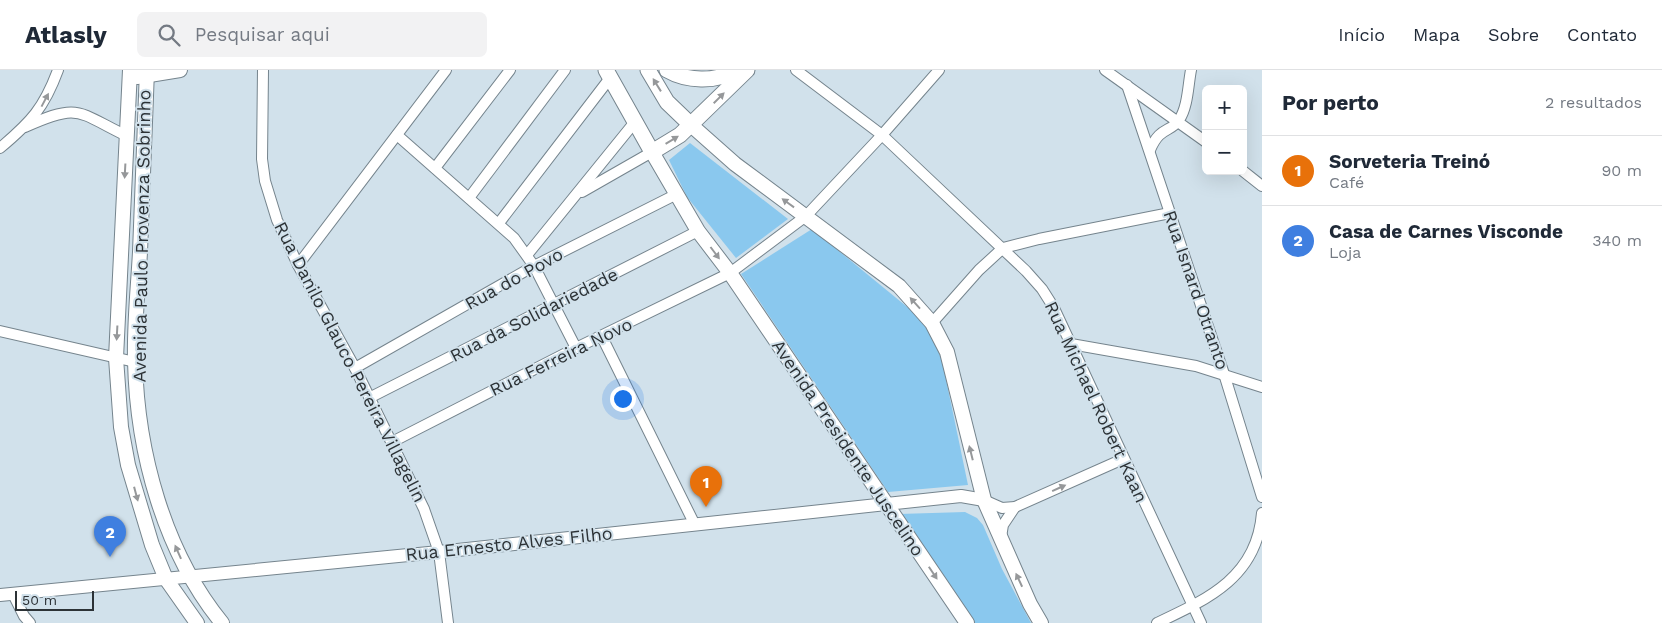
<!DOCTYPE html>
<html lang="pt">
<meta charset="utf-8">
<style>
:root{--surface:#fff;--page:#f2f2f3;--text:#1f2937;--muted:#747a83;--line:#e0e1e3;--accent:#884319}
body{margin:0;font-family:"Work Sans",sans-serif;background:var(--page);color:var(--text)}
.controls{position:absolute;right:15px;top:15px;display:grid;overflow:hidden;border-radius:8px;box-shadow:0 5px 20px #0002}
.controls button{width:45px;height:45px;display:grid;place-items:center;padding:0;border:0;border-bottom:1px solid var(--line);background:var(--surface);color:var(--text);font:25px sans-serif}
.scale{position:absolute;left:15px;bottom:12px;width:79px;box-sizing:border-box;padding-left:5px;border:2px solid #2c3236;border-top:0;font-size:14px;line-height:18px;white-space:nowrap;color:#2c3236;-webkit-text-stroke:4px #d1e1eb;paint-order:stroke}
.you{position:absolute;left:622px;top:328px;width:18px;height:18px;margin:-12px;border:4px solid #fff;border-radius:50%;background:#1a73e8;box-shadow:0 0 0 8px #1a73e833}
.badge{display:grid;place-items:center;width:32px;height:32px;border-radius:50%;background:var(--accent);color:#fff;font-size:16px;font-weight:700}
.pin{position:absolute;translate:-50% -41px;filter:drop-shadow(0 1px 2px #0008)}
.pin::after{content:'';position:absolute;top:26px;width:18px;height:15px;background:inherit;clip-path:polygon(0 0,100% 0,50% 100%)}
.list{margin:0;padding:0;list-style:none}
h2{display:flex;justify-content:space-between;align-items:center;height:65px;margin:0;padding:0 20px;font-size:21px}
h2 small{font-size:16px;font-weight:400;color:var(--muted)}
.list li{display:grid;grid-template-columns:32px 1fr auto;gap:15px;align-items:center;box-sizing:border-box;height:70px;padding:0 20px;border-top:1px solid var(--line)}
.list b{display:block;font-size:19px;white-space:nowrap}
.list p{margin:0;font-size:16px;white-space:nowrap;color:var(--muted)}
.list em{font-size:16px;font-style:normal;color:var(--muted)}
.icon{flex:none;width:28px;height:28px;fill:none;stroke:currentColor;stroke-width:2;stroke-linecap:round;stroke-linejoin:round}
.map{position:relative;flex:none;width:1262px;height:553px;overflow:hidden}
header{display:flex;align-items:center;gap:30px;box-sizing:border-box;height:70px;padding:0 25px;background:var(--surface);border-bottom:1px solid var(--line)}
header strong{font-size:24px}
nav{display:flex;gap:28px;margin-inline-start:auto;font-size:18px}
.search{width:350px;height:45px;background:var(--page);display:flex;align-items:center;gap:12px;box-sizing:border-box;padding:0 18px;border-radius:8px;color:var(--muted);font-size:19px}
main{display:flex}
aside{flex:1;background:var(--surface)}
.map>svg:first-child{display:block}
.green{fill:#8ac8ee}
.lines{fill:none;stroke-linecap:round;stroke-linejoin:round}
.minor-casing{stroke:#75848d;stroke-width:12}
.tertiary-casing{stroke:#75848d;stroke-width:14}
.secondary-casing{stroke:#75848d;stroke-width:16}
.primary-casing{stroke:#75848d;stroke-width:17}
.minor{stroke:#fff;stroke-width:10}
.tertiary{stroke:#fff;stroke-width:12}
.secondary{stroke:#fff;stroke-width:14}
.primary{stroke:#fff;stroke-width:15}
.oneway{fill:#96989a}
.labels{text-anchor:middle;stroke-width:4;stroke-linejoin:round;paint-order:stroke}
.street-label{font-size:18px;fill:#2c3236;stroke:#d1e1eb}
</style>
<header>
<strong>Atlasly</strong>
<div class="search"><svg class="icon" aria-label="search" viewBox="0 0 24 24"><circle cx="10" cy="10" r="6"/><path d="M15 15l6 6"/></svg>Pesquisar aqui</div>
<nav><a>Início</a><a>Mapa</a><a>Sobre</a><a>Contato</a></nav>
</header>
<main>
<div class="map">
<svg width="1262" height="553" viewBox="0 0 1262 553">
<rect width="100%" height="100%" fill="#d1e1eb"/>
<!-- green -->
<g class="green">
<polygon points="690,73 788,149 736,188 687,127 669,90"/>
<polygon points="812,159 917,245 930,263 942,290 968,415 888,422 741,204"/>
<polygon points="965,442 977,448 983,455 1002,499 1031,553 975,553 899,444"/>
</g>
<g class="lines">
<defs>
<g id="minor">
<polyline points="263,0 262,89 265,111 277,150 298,195 355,298 424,439 439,482 448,553"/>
<polyline points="796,0 882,65 1026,201 1042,219 1054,238 1201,553"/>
<polyline points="1105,0 1206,72"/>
<polyline points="1127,15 1225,307 1262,427"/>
<path d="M25,57C80,32 77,42 127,66"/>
<polyline points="397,65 514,168 534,196 576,278"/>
<path d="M0,78C31,52 44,38 58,0"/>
<path d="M1150,80C1160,56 1170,63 1179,50C1188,37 1188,15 1191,0"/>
<polyline points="435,98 510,0"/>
<polyline points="1243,101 1262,116"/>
<polyline points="582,122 652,82"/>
<polyline points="469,128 565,0"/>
<polyline points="499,153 610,8"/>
<polyline points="527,185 634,53"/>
<polyline points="298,195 446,0"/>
<polyline points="932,253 979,200 1003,178 1039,169 1170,143"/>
<polyline points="0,261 135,292"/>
<polyline points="602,267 694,453"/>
<polyline points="1071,274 1196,296 1262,317"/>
<polyline points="355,298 534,196 675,125"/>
<polyline points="369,328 698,161"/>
<polyline points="392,372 576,278 730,203 806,146 882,65 939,0"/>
<polyline points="984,430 1002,438 1015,437 1123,389"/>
<polyline points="1001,467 1003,455 1015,437"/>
<polyline points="13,524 24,546 30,553"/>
<path d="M1157,553C1208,529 1257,507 1262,443"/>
</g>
<polyline id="tertiary" points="0,525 439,482 961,426 984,430"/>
<g id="secondary">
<polyline points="130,0 116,288 121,357 128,395 152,475 166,509 197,553"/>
<path d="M147,0C145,61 142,121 140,182C138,218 134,255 135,291C137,382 164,482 222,553"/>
<polyline points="137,7 180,0"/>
<polyline points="691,55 735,94 899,216 932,253 947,282 984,430 1030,534 1041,553"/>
<polyline points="652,82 698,161 730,203 967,553"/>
</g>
<g id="primary">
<polyline points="606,0 652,82 680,65 747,0"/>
<polyline points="648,0 667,32 691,55"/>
<path d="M667,0C686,11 716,13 735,0"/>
</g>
</defs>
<!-- minor casing -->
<use href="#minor" class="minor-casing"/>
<!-- tertiary casing -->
<use href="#tertiary" class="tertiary-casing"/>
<!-- secondary casing -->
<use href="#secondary" class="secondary-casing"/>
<!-- primary casing -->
<use href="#primary" class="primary-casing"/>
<!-- minor -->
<use href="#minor" class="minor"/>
<!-- tertiary -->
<use href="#tertiary" class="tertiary"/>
<!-- secondary -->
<use href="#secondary" class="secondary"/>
<!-- primary -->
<use href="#primary" class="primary"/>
</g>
<!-- one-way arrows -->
<defs><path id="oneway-solid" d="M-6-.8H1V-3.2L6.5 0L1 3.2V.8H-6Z" transform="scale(1.25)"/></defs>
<g class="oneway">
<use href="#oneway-solid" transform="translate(657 15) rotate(-122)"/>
<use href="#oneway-solid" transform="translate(719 28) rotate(-45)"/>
<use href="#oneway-solid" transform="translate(45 30) rotate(-62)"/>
<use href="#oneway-solid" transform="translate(672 70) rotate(-31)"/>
<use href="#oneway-solid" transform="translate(125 101) rotate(93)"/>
<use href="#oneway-solid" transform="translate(788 133) rotate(-144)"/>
<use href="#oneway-solid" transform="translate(715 183) rotate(53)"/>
<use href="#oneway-solid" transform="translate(915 233) rotate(-132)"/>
<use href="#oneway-solid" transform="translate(117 263) rotate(93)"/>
<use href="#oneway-solid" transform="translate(971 383) rotate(-104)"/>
<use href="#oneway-solid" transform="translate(1059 418) rotate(-24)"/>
<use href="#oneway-solid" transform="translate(136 424) rotate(75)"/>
<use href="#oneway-solid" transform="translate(178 482) rotate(-114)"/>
<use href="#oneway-solid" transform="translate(933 503) rotate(56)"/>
<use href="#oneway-solid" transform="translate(1019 510) rotate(-115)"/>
</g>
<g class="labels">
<!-- street labels -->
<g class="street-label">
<text transform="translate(142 166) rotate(-89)" y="6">Avenida Paulo Provenza Sobrinho</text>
<text transform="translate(514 209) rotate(-29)" y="6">Rua do Povo</text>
<text transform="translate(1196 220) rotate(71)" y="6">Rua Isnard Otranto</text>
<text transform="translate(534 245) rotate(-27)" y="6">Rua da Solidariedade</text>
<text transform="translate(561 287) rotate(-26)" y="6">Rua Ferreira Novo</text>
<text transform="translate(350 292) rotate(63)" y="6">Rua Danilo Glauco Pereira Villagelin</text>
<text transform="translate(1096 332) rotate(65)" y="6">Rua Michael Robert Kaan</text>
<text transform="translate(848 378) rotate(56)" y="6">Avenida Presidente Juscelino</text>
<text transform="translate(509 474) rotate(-6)" y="6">Rua Ernesto Alves Filho</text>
</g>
</g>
</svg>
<div class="controls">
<button>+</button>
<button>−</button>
</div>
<div class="scale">50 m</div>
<div class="you"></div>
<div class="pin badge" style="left:706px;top:437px;background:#e8710a">1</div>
<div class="pin badge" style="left:110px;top:487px;background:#3f7fe0">2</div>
</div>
<aside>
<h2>Por perto<small>2 resultados</small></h2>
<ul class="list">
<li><span class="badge" style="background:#e8710a">1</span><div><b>Sorveteria Treinó</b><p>Café</p></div><em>90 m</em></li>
<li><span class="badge" style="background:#3f7fe0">2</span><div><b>Casa de Carnes Visconde</b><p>Loja</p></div><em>340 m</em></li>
</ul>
</aside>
</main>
